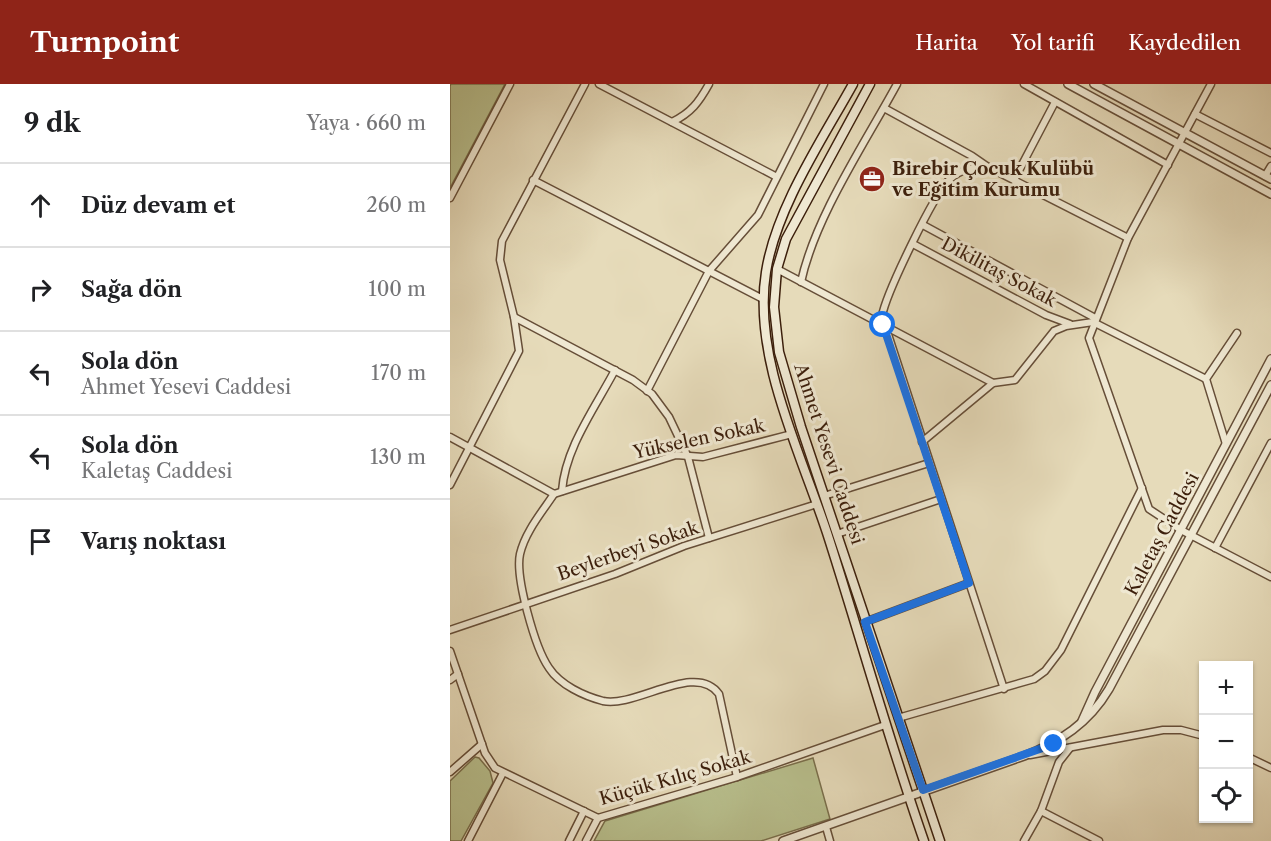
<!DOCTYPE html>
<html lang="tr">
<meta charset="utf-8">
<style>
:root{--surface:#fff;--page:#f2f2f2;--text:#202124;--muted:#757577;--line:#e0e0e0;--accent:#8f2418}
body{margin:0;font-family:"Libre Caslon Text",serif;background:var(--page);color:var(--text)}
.controls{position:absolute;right:18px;bottom:18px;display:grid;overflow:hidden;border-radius:0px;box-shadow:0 2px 4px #0004}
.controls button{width:54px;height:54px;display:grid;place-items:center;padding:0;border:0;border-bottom:2px solid var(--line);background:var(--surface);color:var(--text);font:30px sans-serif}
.stop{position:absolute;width:18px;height:18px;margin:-14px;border:4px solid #1a73e8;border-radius:50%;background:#fff}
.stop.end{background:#1a73e8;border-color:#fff;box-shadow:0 2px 6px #0008}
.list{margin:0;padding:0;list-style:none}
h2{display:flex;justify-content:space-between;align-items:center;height:78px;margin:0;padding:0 24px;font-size:26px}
h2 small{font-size:20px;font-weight:400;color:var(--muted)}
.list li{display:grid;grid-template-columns:39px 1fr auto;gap:18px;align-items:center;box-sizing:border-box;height:84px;padding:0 24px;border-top:2px solid var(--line)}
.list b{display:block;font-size:22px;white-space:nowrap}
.list p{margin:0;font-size:20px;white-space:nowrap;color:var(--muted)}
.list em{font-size:20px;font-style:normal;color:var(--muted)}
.icon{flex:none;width:33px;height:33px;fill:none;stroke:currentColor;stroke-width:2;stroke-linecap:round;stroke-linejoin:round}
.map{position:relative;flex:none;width:821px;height:757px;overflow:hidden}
header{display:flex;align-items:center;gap:36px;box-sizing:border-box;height:84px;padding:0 30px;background:var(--accent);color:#fff}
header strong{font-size:28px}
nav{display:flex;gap:33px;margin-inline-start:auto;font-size:21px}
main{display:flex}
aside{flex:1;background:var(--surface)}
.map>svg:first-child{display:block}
.green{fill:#b8bf8d;stroke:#7a6f4c;stroke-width:1.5}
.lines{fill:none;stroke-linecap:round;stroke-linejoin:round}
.minor-casing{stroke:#664e38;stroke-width:9}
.tertiary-casing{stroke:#664e38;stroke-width:10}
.secondary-casing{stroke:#3c1f0c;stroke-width:11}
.minor{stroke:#efe8d2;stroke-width:6}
.tertiary{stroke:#efe8d2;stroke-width:7}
.secondary{stroke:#efe8d2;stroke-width:8}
.route{stroke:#1a73e8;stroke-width:8}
.labels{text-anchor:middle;stroke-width:6;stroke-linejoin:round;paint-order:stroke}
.poi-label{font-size:18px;font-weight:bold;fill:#3c1f0c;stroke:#efe8d2;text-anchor:start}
.street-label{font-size:18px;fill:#3c1f0c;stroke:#efe8d2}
</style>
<header>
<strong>Turnpoint</strong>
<nav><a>Harita</a><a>Yol tarifi</a><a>Kaydedilen</a></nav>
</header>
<main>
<aside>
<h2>9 dk<small>Yaya · 660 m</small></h2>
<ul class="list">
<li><svg class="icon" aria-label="ahead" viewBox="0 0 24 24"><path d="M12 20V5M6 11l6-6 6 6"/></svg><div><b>Düz devam et</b></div><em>260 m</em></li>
<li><svg class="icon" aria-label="right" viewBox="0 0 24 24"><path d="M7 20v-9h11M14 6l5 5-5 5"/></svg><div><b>Sağa dön</b></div><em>100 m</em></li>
<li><svg class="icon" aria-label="left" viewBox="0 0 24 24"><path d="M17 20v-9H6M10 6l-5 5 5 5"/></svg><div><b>Sola dön</b><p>Ahmet Yesevi Caddesi</p></div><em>170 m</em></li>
<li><svg class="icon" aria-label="left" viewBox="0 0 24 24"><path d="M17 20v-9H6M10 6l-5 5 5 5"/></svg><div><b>Sola dön</b><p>Kaletaş Caddesi</p></div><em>130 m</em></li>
<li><svg class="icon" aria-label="arrive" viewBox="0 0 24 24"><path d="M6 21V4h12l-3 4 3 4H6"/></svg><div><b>Varış noktası</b></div></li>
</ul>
</aside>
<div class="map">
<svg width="821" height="757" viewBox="0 0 821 757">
<rect width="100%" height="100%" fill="#e6dbba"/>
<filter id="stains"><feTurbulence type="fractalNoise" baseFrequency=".00333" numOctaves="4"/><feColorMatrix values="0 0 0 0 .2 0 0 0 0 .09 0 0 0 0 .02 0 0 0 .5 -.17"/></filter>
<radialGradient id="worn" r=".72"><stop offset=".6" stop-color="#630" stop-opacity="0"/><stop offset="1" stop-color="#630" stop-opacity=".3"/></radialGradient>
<!-- green -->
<g class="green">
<polygon points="1,0 55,0 0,104 0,2"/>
<polygon points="25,673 29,674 40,687 43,699 11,757 0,757 0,697"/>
<polygon points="363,674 380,735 311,757 144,757 155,737"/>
</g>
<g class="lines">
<defs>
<g id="minor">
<polyline points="149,0 325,92"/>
<polyline points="574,0 718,81"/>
<polyline points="761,0 678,154 639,254 699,425 731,446 821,493"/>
<polyline points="434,24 522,72 538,83 678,154"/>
<polyline points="745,30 821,69"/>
<path d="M222,38C241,29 249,18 259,0"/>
<path d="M538,83C523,83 511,85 500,95C484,109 436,210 432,232L554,605"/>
<polyline points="815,92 821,82"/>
<polyline points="83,96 313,215"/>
<polyline points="564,96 605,18"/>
<polyline points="0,114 60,0"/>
<polyline points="473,141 645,234"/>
<polyline points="463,160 596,231 620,240"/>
<polyline points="327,185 543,299"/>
<path d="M351,198C365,133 415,59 447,0"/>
<polyline points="64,233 183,296 202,310 219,333 238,373 259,454"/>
<polyline points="643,238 756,295"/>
<polyline points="197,307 259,187 308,131 374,0"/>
<polyline points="0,353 104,410 226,371 253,373 342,350"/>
<polyline points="472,358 543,299 565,296 604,247 616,242 643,238"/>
<polyline points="776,360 756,295 787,249"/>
<polyline points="0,401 69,267 64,233 50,176 52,157 135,0"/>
<path d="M112,407C115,364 145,324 165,286"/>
<path d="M104,410C92,428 75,448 70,470C65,493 85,564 99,584C110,601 134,612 153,617C186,624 246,577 269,610L287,693"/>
<polyline points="374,412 479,379"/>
<polyline points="387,450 491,415"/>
<polyline points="765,464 821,359"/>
<polyline points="415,538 519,499"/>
<polyline points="0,546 165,490 234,462 367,420"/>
<polyline points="0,567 35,669 45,684 148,734 287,693 435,641"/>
<polyline points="0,596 8,590"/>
<polyline points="448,634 584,595 595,587 611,566 692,404"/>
<polyline points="580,671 713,646 731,646 754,652"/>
<polyline points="798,673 821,684"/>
<polyline points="0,688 32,660"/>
<polyline points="591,727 649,757"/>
<polyline points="376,743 380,757"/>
<polyline points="18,757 53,689"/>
<polyline points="119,757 134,727"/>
<polyline points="136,757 148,734"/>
<polyline points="574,757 591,727 609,678 620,664"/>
</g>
<g id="tertiary">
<polyline points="618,0 821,110"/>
<polyline points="644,0 821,95"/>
<polyline points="632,637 645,608 821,275"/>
<path d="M333,757L574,672C610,658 639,639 659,605L821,301"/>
</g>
<g id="secondary">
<path d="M403,0C372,56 326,124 316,188C302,275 353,373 379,455C411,555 439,657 474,757"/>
<polyline points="420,0 336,155 327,185 324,223 329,268 351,343 490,757"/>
</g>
</defs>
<!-- minor casing -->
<use href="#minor" class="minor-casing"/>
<!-- tertiary casing -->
<use href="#tertiary" class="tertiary-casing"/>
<!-- secondary casing -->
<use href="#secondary" class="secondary-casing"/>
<!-- minor -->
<use href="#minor" class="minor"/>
<!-- tertiary -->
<use href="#tertiary" class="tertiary"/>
<!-- secondary -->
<use href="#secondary" class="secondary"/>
</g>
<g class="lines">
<!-- route -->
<polyline class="route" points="433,241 519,499 415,538 473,706 604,660"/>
</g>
<!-- icons -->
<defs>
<symbol id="office-disc" viewBox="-11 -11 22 22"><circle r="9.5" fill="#8f2418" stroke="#efe8d2"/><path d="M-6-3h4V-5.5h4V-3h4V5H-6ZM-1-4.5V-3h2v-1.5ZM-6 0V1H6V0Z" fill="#fff"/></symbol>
</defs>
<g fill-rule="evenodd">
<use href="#office-disc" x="407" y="80" width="30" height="30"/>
</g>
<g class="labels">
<!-- poi labels -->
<g class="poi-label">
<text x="442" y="91">Birebir Çocuk Kulübü<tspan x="442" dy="21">ve Eğitim Kurumu</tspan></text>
</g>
<!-- street labels -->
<g class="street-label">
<text transform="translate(549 188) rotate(28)" y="6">Dikilitaş Sokak</text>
<text transform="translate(249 355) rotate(-12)" y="6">Yükselen Sokak</text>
<text transform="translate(379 370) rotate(72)" y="6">Ahmet Yesevi Caddesi</text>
<text transform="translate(712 450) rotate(-62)" y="6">Kaletaş Caddesi</text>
<text transform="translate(178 467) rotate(-19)" y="6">Beylerbeyi Sokak</text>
<text transform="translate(225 694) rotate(-16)" y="6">Küçük Kılıç Sokak</text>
</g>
</g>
<rect width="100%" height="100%" filter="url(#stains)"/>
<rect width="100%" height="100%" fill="url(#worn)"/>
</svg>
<div class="controls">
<button>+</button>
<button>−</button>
<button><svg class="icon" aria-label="locate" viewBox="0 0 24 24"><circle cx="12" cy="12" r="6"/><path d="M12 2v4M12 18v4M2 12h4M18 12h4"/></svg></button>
</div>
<div class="stop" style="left:433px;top:241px"></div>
<div class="stop end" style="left:604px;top:660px"></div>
</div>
</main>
